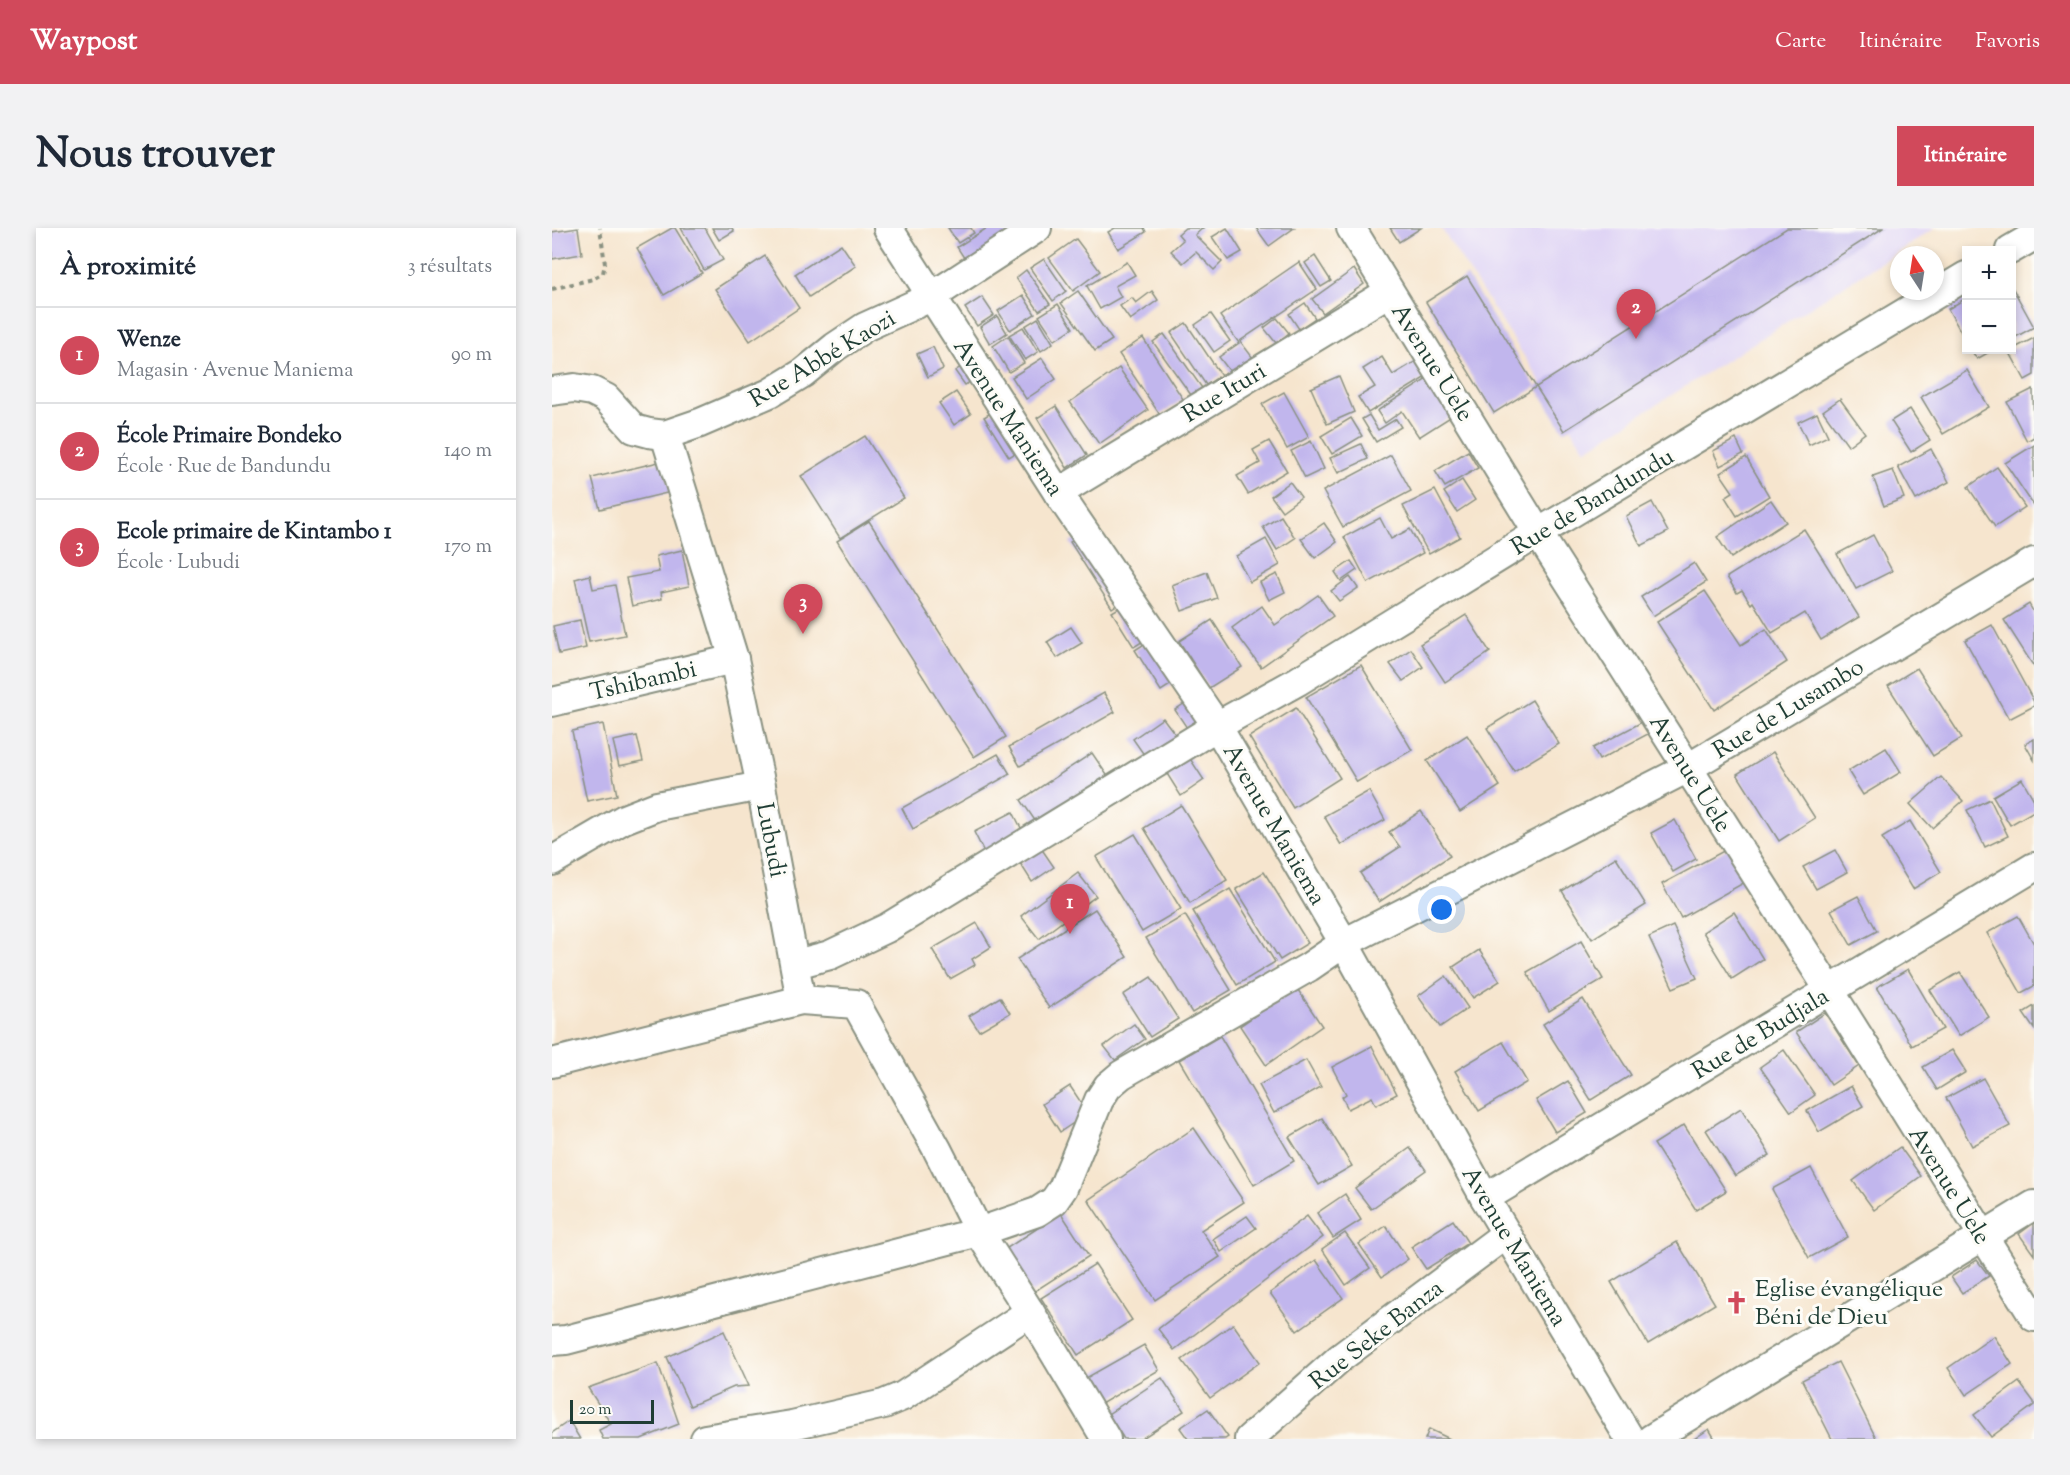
<!DOCTYPE html>
<html lang="fr">
<meta charset="utf-8">
<style>
:root{--surface:#fff;--page:#f2f2f3;--text:#1f2937;--muted:#747a83;--line:#e0e1e3;--accent:#d1495b}
body{margin:0;font-family:"Sorts Mill Goudy",serif;background:var(--page);color:var(--text)}
.controls{position:absolute;right:18px;top:18px;display:grid;overflow:hidden;border-radius:0px;box-shadow:0 3px 9px #0003}
.controls button{width:54px;height:54px;display:grid;place-items:center;padding:0;border:0;border-bottom:2px solid var(--line);background:var(--surface);color:var(--text);font:30px sans-serif}
.compass{position:absolute;left:1338px;top:18px;width:54px;height:54px;border-radius:50%;background:var(--surface);box-shadow:0 3px 9px #0003;rotate:348deg}
.scale{position:absolute;left:18px;bottom:15px;width:84px;box-sizing:border-box;padding-left:6px;border:3px solid #1f3d34;border-top:0;font-size:16px;line-height:21px;white-space:nowrap;color:#1f3d34;-webkit-text-stroke:4px #fdfcf7;paint-order:stroke}
.you{position:absolute;left:890px;top:682px;width:21px;height:21px;margin:-15px;border:4px solid #fff;border-radius:50%;background:#1a73e8;box-shadow:0 0 0 9px #1a73e833}
.badge{display:grid;place-items:center;width:39px;height:39px;border-radius:50%;background:var(--accent);color:#fff;font-size:20px;font-weight:700}
.pin{position:absolute;translate:-50% -50px;filter:drop-shadow(0 2px 3px #0008)}
.pin::after{content:'';position:absolute;top:32px;width:21px;height:18px;background:inherit;clip-path:polygon(0 0,100% 0,50% 100%)}
.list{margin:0;padding:0;list-style:none}
h2{display:flex;justify-content:space-between;align-items:center;height:78px;margin:0;padding:0 24px;font-size:26px}
h2 small{font-size:20px;font-weight:400;color:var(--muted)}
.list li{display:grid;grid-template-columns:39px 1fr auto;gap:18px;align-items:center;box-sizing:border-box;height:96px;padding:0 24px;border-top:2px solid var(--line)}
.list b{display:block;font-size:22px;white-space:nowrap}
.list p{margin:0;font-size:20px;white-space:nowrap;color:var(--muted)}
.list em{font-size:20px;font-style:normal;color:var(--muted)}
.map{position:relative;flex:none;width:1482px;height:1211px;overflow:hidden;border-radius:0px}
header{display:flex;align-items:center;gap:36px;box-sizing:border-box;height:84px;padding:0 30px;background:var(--accent);color:#fff}
header strong{font-size:28px}
nav{display:flex;gap:33px;margin-inline-start:auto;font-size:21px}
.intro{display:flex;align-items:center;justify-content:space-between;box-sizing:border-box;height:144px;padding:0 36px}
h1{margin:0;font-size:42px}
.button{padding:15px 27px;border-radius:0px;background:var(--accent);color:#fff;font-size:21px;font-weight:700}
main{display:flex;gap:36px;padding:0 36px}
aside{flex:1;background:var(--surface);border-radius:0px;box-shadow:0 3px 9px #0003}
.map>svg:first-child{display:block}
.built{fill:#dfd4f5}
.building{fill:#c1b6ed}
.lines{fill:none;stroke-linecap:round;stroke-linejoin:round}
.minor-casing{stroke:#8a9181;stroke-width:32}
.path{stroke:#8a9181;stroke-width:4;stroke-dasharray:4.5 4.5;stroke-linecap:butt}
.minor{stroke:#fff;stroke-width:28}
.labels{text-anchor:middle;stroke-width:6;stroke-linejoin:round;paint-order:stroke}
.street-label{font-size:24px;fill:#1f3d34;stroke:#fdfcf7}
.poi-label{font-size:24px;fill:#1f3d34;stroke:#fdfcf7;text-anchor:start}
</style>
<header>
<strong>Waypost</strong>
<nav><a>Carte</a><a>Itinéraire</a><a>Favoris</a></nav>
</header>
<div class="intro"><h1>Nous trouver</h1><a class="button">Itinéraire</a></div>
<main>
<aside>
<h2>À proximité<small>3 résultats</small></h2>
<ul class="list">
<li><span class="badge">1</span><div><b>Wenze</b><p>Magasin · Avenue Maniema</p></div><em>90 m</em></li>
<li><span class="badge">2</span><div><b>École Primaire Bondeko</b><p>École · Rue de Bandundu</p></div><em>140 m</em></li>
<li><span class="badge">3</span><div><b>Ecole primaire de Kintambo 1</b><p>École · Lubudi</p></div><em>170 m</em></li>
</ul>
</aside>
<div class="map">
<svg width="1482" height="1211" viewBox="0 0 1482 1211">
<rect width="100%" height="100%" fill="#fdfcf7"/>
<filter id="ink" filterUnits="userSpaceOnUse"><feTurbulence type="fractalNoise" baseFrequency=".0167" numOctaves="2"/><feDisplacementMap in="SourceGraphic" scale="12" xChannelSelector="R" yChannelSelector="G"/><feConvolveMatrix kernelMatrix="1 2 1 2 8 2 1 2 1" color-interpolation-filters="sRGB"/></filter>
<filter id="wash" filterUnits="userSpaceOnUse"><feTurbulence type="fractalNoise" baseFrequency=".008" numOctaves="4" result="noise"/><feDisplacementMap in="SourceGraphic" scale="24" xChannelSelector="R" yChannelSelector="G"/><feGaussianBlur stdDeviation="1.35" result="paint"/><feColorMatrix in="noise" values="0 0 0 0 0 0 0 0 0 0 0 0 0 0 0 0 0 1.4 0 .05"/><feComposite in="paint" operator="in"/></filter>
<g filter="url(#wash)">
<rect width="100%" height="100%" fill="#f6e5ce"/>
<!-- built -->
<polygon class="built" points="889,0 1383,0 1033,222"/>
<g id="blocks">
<!-- building -->
<g class="building">
<polygon points="26,0 30,26 0,31 0,4"/>
<polygon points="120,0 123,0 150,45 112,67 85,20"/>
<polygon points="129,0 153,0 171,32 152,42"/>
<polygon points="160,0 180,0 182,3 167,12"/>
<polygon points="396,0 419,0 422,5 406,15"/>
<polygon points="435,0 462,0 418,39 405,19"/>
<polygon points="563,0 592,0 594,4 566,21 556,4"/>
<polygon points="633,0 651,0 643,7 670,34 662,42 644,24 631,35 619,23 631,12 626,6"/>
<polygon points="675,0 690,24 676,32 660,9"/>
<polygon points="704,0 742,0 717,18"/>
<polygon points="838,0 869,0 847,14"/>
<polygon points="1235,0 1331,0 1012,203 984,159"/>
<polygon points="524,11 548,43 521,63 497,30"/>
<polygon points="289,16 304,38 257,69 243,46"/>
<polygon points="213,28 247,80 198,113 163,61"/>
<polygon points="763,28 779,53 769,59 753,35"/>
<polygon points="492,31 514,63 501,73 478,40"/>
<polygon points="575,34 583,47 563,58 569,69 548,81 535,58"/>
<polygon points="747,34 765,61 688,113 701,130 679,145 667,129 687,115 668,88"/>
<polygon points="802,41 812,56 771,85 760,71"/>
<polygon points="474,42 498,76 487,83 464,50"/>
<polygon points="915,48 984,159 942,185 874,74"/>
<polygon points="1460,59 1482,99 1460,111"/>
<polygon points="526,63 560,112 543,123 509,75"/>
<polygon points="600,63 606,72 578,92 568,78 580,70 584,75"/>
<polygon points="471,67 483,86 458,102 446,83"/>
<polygon points="430,69 442,87 425,98 413,80"/>
<polygon points="1414,70 1414,113 1396,81"/>
<polygon points="753,75 763,90 747,101 737,86"/>
<polygon points="506,76 521,100 503,112 487,88"/>
<polygon points="659,86 678,113 662,124 643,97"/>
<polygon points="445,88 455,105 438,116 428,99"/>
<polygon points="486,90 501,115 489,123 473,98"/>
<polygon points="725,90 737,105 724,115 712,100"/>
<polygon points="634,95 669,147 654,157 619,105"/>
<polygon points="471,99 486,124 473,132 457,107"/>
<polygon points="612,106 650,160 639,167 601,114"/>
<polygon points="456,108 472,135 457,144 441,118"/>
<polygon points="591,110 631,171 608,187 567,126"/>
<polygon points="1482,110 1482,147 1473,152 1457,123"/>
<polygon points="381,119 391,141 376,149 365,126"/>
<polygon points="1419,122 1441,122 1425,131"/>
<polygon points="830,129 841,147 864,133 874,149 816,185 806,169 823,159 811,141"/>
<polygon points="490,130 504,151 474,171 460,149"/>
<polygon points="415,135 425,149 413,157 403,143"/>
<polygon points="567,140 596,182 547,216 518,174"/>
<polygon points="1415,142 1437,179 1391,206 1369,169"/>
<polygon points="787,148 802,184 775,196 759,160"/>
<polygon points="875,151 900,188 867,209 850,183 833,195 825,183"/>
<polygon points="1481,161 1482,209 1475,213 1455,174"/>
<polygon points="404,164 419,186 402,197 387,175"/>
<polygon points="732,164 757,209 735,221 710,176"/>
<polygon points="1288,171 1313,205 1296,218 1271,183"/>
<polygon points="504,178 535,227 515,240 485,190"/>
<polygon points="447,180 472,220 457,229 432,189"/>
<polygon points="1358,181 1378,212 1359,224 1339,193"/>
<polygon points="1265,185 1276,208 1257,217 1246,194"/>
<polygon points="817,187 826,202 844,191 849,199 824,214 810,191"/>
<polygon points="799,190 810,208 780,226 769,208"/>
<polygon points="313,208 352,270 288,310 249,248"/>
<polygon points="1184,211 1191,226 1168,238 1161,223"/>
<polygon points="717,213 735,243 696,266 685,248 708,235 701,222"/>
<polygon points="759,213 772,241 753,250 739,223"/>
<polygon points="809,216 816,231 786,245 778,230"/>
<polygon points="1482,217 1482,278 1453,235"/>
<polygon points="1379,221 1397,254 1364,272 1346,239"/>
<polygon points="916,223 926,240 893,259 883,243"/>
<polygon points="839,227 859,263 791,299 771,263"/>
<polygon points="1194,229 1217,268 1185,288 1173,269 1181,264 1168,245"/>
<polygon points="111,233 119,264 48,281 40,250"/>
<polygon points="1445,239 1473,279 1443,299 1416,259"/>
<polygon points="1341,242 1352,270 1332,278 1321,249"/>
<polygon points="910,252 923,272 905,284 892,264"/>
<polygon points="738,254 749,269 730,283 719,268"/>
<polygon points="883,262 908,309 877,326 851,278"/>
<polygon points="1219,272 1234,294 1179,330 1165,309"/>
<polygon points="1100,274 1116,304 1089,318 1074,288"/>
<polygon points="729,288 743,310 725,322 711,299"/>
<polygon points="828,290 839,311 858,301 871,325 816,355 792,309"/>
<polygon points="317,293 454,509 422,529 285,313"/>
<polygon points="772,295 785,314 763,330 749,311"/>
<polygon points="1252,301 1307,389 1269,412 1253,385 1220,405 1201,374 1199,376 1190,362 1185,365 1175,349"/>
<polygon points="532,306 572,372 560,380 518,314"/>
<polygon points="1321,307 1340,343 1304,361 1285,326"/>
<polygon points="714,311 728,337 698,354 684,328"/>
<polygon points="130,322 137,358 109,364 110,371 80,378 74,350 107,344 104,328"/>
<polygon points="799,333 805,342 789,353 783,344"/>
<polygon points="1142,335 1154,354 1101,388 1089,369"/>
<polygon points="655,344 665,370 630,383 620,357"/>
<polygon points="725,346 733,364 717,372 708,354"/>
<polygon points="38,347 41,361 63,357 73,407 37,414 23,351"/>
<polygon points="798,349 806,360 787,373 779,363"/>
<polygon points="1153,363 1189,417 1214,401 1235,434 1162,482 1105,394"/>
<polygon points="766,367 781,388 709,439 680,400 710,378 723,397"/>
<polygon points="577,374 599,408 582,419 560,384"/>
<polygon points="1477,376 1482,385 1482,439 1452,392"/>
<polygon points="914,387 938,424 893,454 868,416"/>
<polygon points="28,392 34,420 7,426 1,398"/>
<polygon points="660,392 690,439 657,460 627,413"/>
<polygon points="1440,397 1482,474 1482,478 1457,491 1413,412"/>
<polygon points="519,399 530,415 505,430 495,414"/>
<polygon points="600,411 626,452 609,463 583,422"/>
<polygon points="859,421 871,439 851,453 838,436"/>
<polygon points="809,437 860,522 805,554 754,469"/>
<polygon points="1365,440 1410,510 1381,528 1336,458"/>
<polygon points="552,465 563,484 468,538 457,519"/>
<polygon points="639,471 654,495 639,506 623,482"/>
<polygon points="980,472 1007,516 962,543 935,500"/>
<polygon points="744,480 788,550 741,580 697,509"/>
<polygon points="611,490 626,510 595,531 581,511"/>
<polygon points="1090,494 1096,506 1047,532 1041,520"/>
<polygon points="51,496 65,567 35,573 20,503"/>
<polygon points="915,507 948,558 908,584 875,533"/>
<polygon points="85,508 91,533 67,538 61,513"/>
<polygon points="1482,511 1482,532 1473,516"/>
<polygon points="1334,520 1349,544 1311,567 1296,543"/>
<polygon points="1221,524 1263,590 1227,613 1185,546"/>
<polygon points="540,525 561,556 490,603 469,572"/>
<polygon points="446,526 458,546 361,601 350,580"/>
<polygon points="635,526 652,552 629,568 612,541"/>
<polygon points="1389,549 1411,573 1380,600 1358,576"/>
<polygon points="1470,551 1482,572 1482,583 1458,597 1441,568"/>
<polygon points="817,563 833,592 789,617 772,588"/>
<polygon points="1438,571 1456,608 1433,619 1415,582"/>
<polygon points="629,577 675,652 638,675 592,600"/>
<polygon points="869,583 898,628 827,674 808,645 848,619 837,604"/>
<polygon points="461,584 473,608 434,628 422,604"/>
<polygon points="1123,592 1144,631 1121,644 1099,605"/>
<polygon points="1358,593 1389,644 1361,661 1330,610"/>
<polygon points="583,606 629,681 590,704 544,629"/>
<polygon points="1179,619 1197,652 1129,690 1110,656"/>
<polygon points="489,620 502,639 480,654 468,635"/>
<polygon points="1283,622 1295,644 1264,661 1251,639"/>
<polygon points="1064,629 1094,677 1040,711 1010,663"/>
<polygon points="712,644 756,715 728,732 684,661"/>
<polygon points="526,645 544,668 487,711 469,688"/>
<polygon points="678,661 723,734 685,757 641,683"/>
<polygon points="1306,668 1325,703 1299,717 1279,682"/>
<polygon points="543,681 575,729 497,780 465,731"/>
<polygon points="1182,684 1211,731 1180,751 1151,704"/>
<polygon points="633,687 679,762 640,785 594,710"/>
<polygon points="1466,688 1482,716 1482,758 1469,765 1435,705"/>
<polygon points="425,695 439,719 420,731 423,737 398,751 380,721"/>
<polygon points="1121,698 1145,750 1121,760 1097,709"/>
<polygon points="1029,713 1051,751 997,783 975,744"/>
<polygon points="927,722 948,753 921,770 901,739"/>
<polygon points="1356,741 1391,801 1360,818 1325,759"/>
<polygon points="1408,744 1437,789 1407,808 1378,762"/>
<polygon points="894,748 916,780 888,799 866,768"/>
<polygon points="599,749 626,791 598,809 571,767"/>
<polygon points="744,759 770,798 714,837 688,798"/>
<polygon points="448,769 458,785 427,803 417,788"/>
<polygon points="1031,771 1079,847 1039,872 991,796"/>
<polygon points="1482,778 1482,801 1471,785"/>
<polygon points="1273,785 1307,838 1279,857 1244,804"/>
<polygon points="582,796 593,811 563,832 552,818"/>
<polygon points="668,808 742,933 702,957 627,832"/>
<polygon points="951,814 975,854 927,883 903,843"/>
<polygon points="820,818 845,866 824,877 820,869 796,881 790,869 794,866 780,839"/>
<polygon points="1232,822 1263,867 1239,884 1208,839"/>
<polygon points="1400,822 1414,844 1385,862 1371,839"/>
<polygon points="754,832 769,859 722,885 707,857"/>
<polygon points="1431,850 1458,898 1420,918 1394,870"/>
<polygon points="1016,853 1035,885 1003,904 984,872"/>
<polygon points="518,858 536,885 508,904 490,876"/>
<polygon points="1299,858 1311,878 1267,904 1255,883"/>
<polygon points="1189,880 1218,927 1183,948 1154,902"/>
<polygon points="770,890 800,938 767,957 737,909"/>
<polygon points="1132,897 1174,963 1144,982 1102,916"/>
<polygon points="642,900 692,974 649,1002 668,1029 603,1072 536,972"/>
<polygon points="1348,919 1369,948 1322,982 1301,953"/>
<polygon points="858,920 874,942 819,981 803,960"/>
<polygon points="1259,940 1296,1009 1257,1030 1220,961"/>
<polygon points="793,966 809,992 781,1010 765,985"/>
<polygon points="509,985 537,1028 480,1065 452,1022"/>
<polygon points="695,988 704,1000 669,1024 661,1011"/>
<polygon points="755,988 771,1009 622,1122 606,1101"/>
<polygon points="901,992 916,1015 874,1041 859,1019"/>
<polygon points="1482,995 1482,1027 1467,1006"/>
<polygon points="834,998 856,1031 830,1049 807,1016"/>
<polygon points="793,1005 818,1040 794,1057 770,1021"/>
<polygon points="1125,1014 1163,1076 1096,1116 1059,1054"/>
<polygon points="764,1032 791,1070 745,1103 718,1065"/>
<polygon points="1425,1032 1437,1048 1410,1065 1399,1049"/>
<polygon points="543,1036 580,1092 526,1127 489,1070"/>
<polygon points="681,1096 708,1134 658,1170 630,1132"/>
<polygon points="172,1103 197,1158 182,1159 138,1178 115,1129"/>
<polygon points="1442,1108 1460,1136 1414,1167 1396,1140"/>
<polygon points="592,1117 607,1142 549,1176 534,1150"/>
<polygon points="1286,1134 1324,1210 1322,1211 1280,1211 1250,1152"/>
<polygon points="106,1135 127,1196 89,1211 51,1211 47,1202 59,1196 36,1160"/>
<polygon points="610,1150 632,1183 589,1211 572,1211 556,1186"/>
<polygon points="1467,1154 1482,1174 1482,1177 1439,1209 1422,1187"/>
<polygon points="656,1181 676,1209 673,1211 636,1211 628,1200"/>
<polygon points="17,1193 28,1211 0,1211 0,1205"/>
<polygon points="877,1201 898,1211 873,1211"/>
<polygon points="1157,1201 1163,1211 1142,1211"/>
</g>
</g>
</g>
<g filter="url(#ink)">
<use href="#blocks" fill-opacity="0" stroke="#8a9181" stroke-width="1.5"/>
<g class="lines">
<defs>
<g id="minor">
<polyline points="336,0 506,265 665,498 792,715 933,970 1078,1211"/>
<polyline points="799,0 986,305 1278,763 1482,1089"/>
<polyline points="1458,22 1482,8"/>
<polyline points="0,163 22,160 40,163 54,170 82,201 97,205 113,207 148,195 218,165 251,145 283,119 313,99 379,69 485,0"/>
<polyline points="506,265 837,64"/>
<polyline points="0,474 182,431"/>
<polyline points="0,633 72,591 105,578 209,558"/>
<polyline points="244,736 278,727 335,700 665,498 746,453 986,305 1414,48"/>
<polyline points="249,772 304,776 385,921 427,1004 478,1084 554,1211"/>
<polyline points="0,835 249,772 209,558 182,431 113,207"/>
<polyline points="933,970 1482,639"/>
<polyline points="0,1113 14,1112 427,1004 485,984 502,973 511,960 547,872 556,858 569,847 757,739 792,715 1136,540 1482,334"/>
<polyline points="153,1211 240,1197 332,1176 351,1168 478,1084"/>
<polyline points="697,1211 788,1130 954,1006"/>
<polyline points="1099,1211 1482,977"/>
</g>
</defs>
<!-- minor casing -->
<use href="#minor" class="minor-casing"/>
<!-- path -->
<polyline class="path" points="0,61 41,51 51,45 53,36 48,0"/>
<!-- minor -->
<use href="#minor" class="minor"/>
</g>
</g>
<!-- icons -->
<defs>
<symbol id="church-bare" viewBox="-9 -9 18 18"><path d="M-1.2-6h2.4v3.5h3.3v2.4h-3.3V6h-2.4V-.1h-3.3v-2.4h3.3Z" fill="#d1495b" stroke="#fdfcf7" stroke-width="2.5" paint-order="stroke"/></symbol>
</defs>
<g fill-rule="evenodd">
<use href="#church-bare" x="1168" y="1058" width="33" height="33"/>
</g>
<g class="labels">
<!-- street labels -->
<g class="street-label">
<text transform="translate(270 130) rotate(-31)" y="8">Rue Abbé Kaozi</text>
<text transform="translate(881 134) rotate(58)" y="8">Avenue Uele</text>
<text transform="translate(672 164) rotate(-31)" y="8">Rue Ituri</text>
<text transform="translate(457 189) rotate(57)" y="8">Avenue Maniema</text>
<text transform="translate(1040 273) rotate(-31)" y="8">Rue de Bandundu</text>
<text transform="translate(91 452) rotate(-13)" y="8">Tshibambi</text>
<text transform="translate(1236 480) rotate(-31)" y="8">Rue de Lusambo</text>
<text transform="translate(1139 545) rotate(58)" y="8">Avenue Uele</text>
<text transform="translate(723 596) rotate(60)" y="8">Avenue Maniema</text>
<text transform="translate(220 612) rotate(79)" y="8">Lubudi</text>
<text transform="translate(1208 805) rotate(-31)" y="8">Rue de Budjala</text>
<text transform="translate(1398 957) rotate(58)" y="8">Avenue Uele</text>
<text transform="translate(963 1018) rotate(59)" y="8">Avenue Maniema</text>
<text transform="translate(824 1106) rotate(-38)" y="8">Rue Seke Banza</text>
</g>
<!-- poi labels -->
<g class="poi-label">
<text x="1203" y="1068">Eglise évangélique<tspan x="1203" dy="28">Béni de Dieu</tspan></text>
</g>
</g>
</svg>
<div class="controls">
<button>+</button>
<button>−</button>
</div>
<svg class="compass" viewBox="-18 -18 36 36"><path d="M0-13l5 13h-10z" fill="#e53935"/><path d="M0 13l5-13h-10z" fill="#747a83"/></svg>
<div class="scale">20 m</div>
<div class="you"></div>
<div class="pin badge" style="left:518px;top:706px">1</div>
<div class="pin badge" style="left:1084px;top:111px">2</div>
<div class="pin badge" style="left:251px;top:406px">3</div>
</div>
</main>
